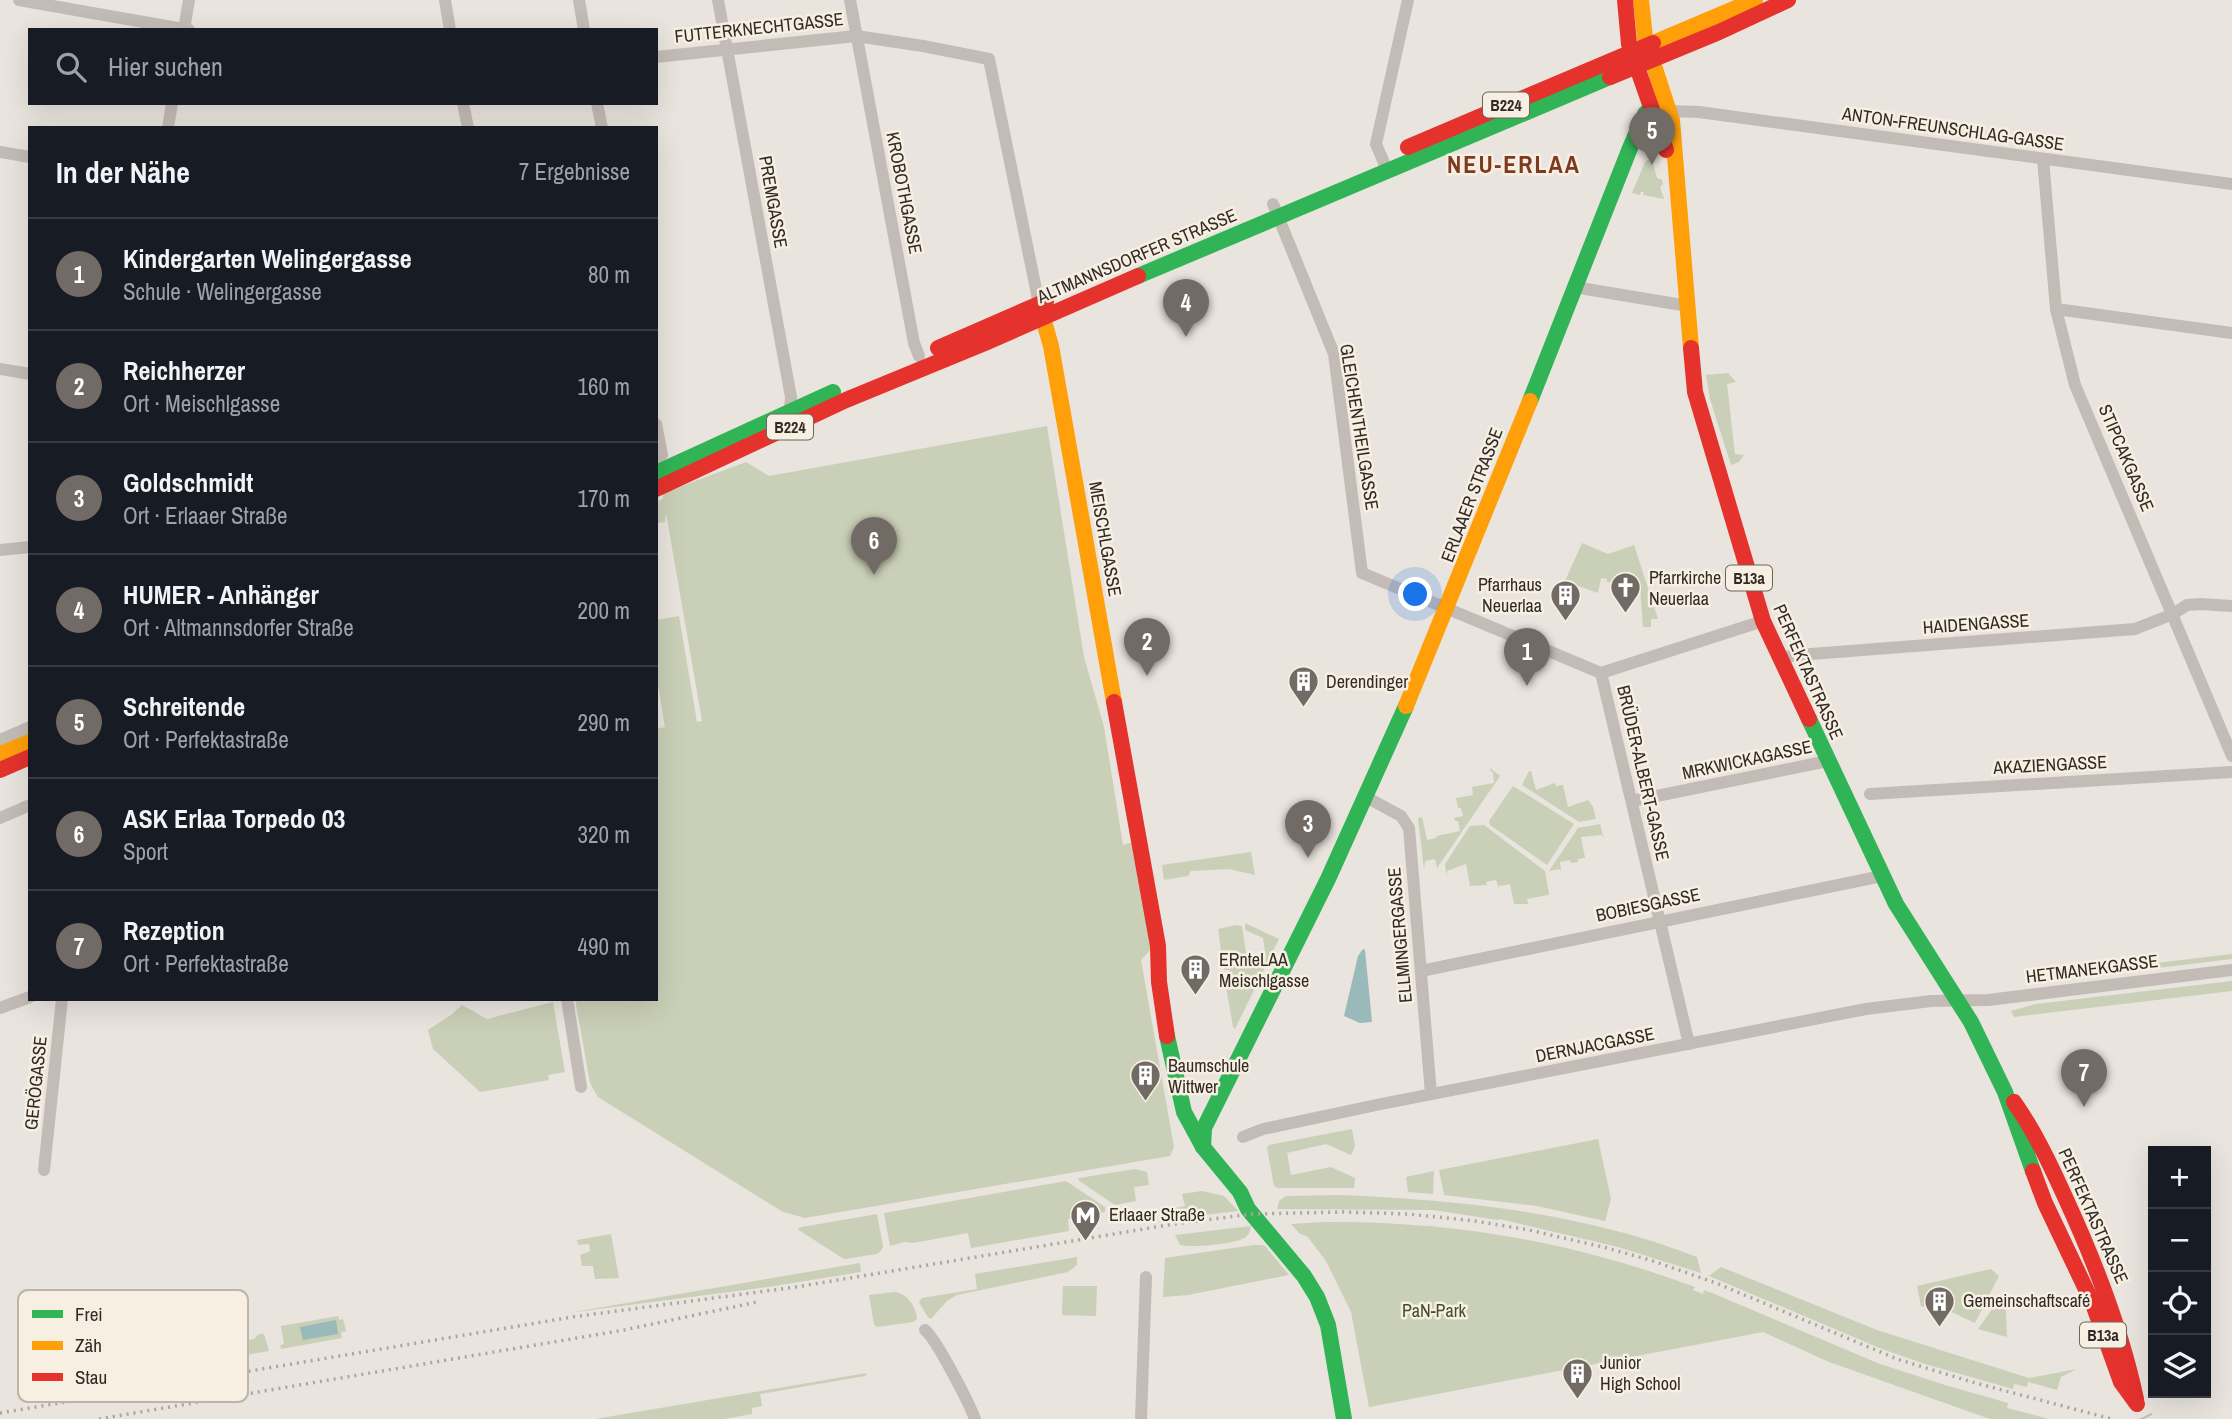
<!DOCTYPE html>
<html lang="de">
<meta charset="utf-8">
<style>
:root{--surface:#171b24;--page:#20242c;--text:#f1f3f6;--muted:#9ea1a6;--line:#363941;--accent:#726b65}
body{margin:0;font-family:"Archivo Narrow",sans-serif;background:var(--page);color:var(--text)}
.controls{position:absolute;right:21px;bottom:21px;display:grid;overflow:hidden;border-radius:0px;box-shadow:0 7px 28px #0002}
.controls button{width:63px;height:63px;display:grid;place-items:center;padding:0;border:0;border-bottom:2px solid var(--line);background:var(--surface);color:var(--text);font:35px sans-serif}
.you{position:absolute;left:1416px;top:595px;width:24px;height:24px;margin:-18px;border:5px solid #fff;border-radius:50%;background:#1a73e8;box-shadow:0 0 0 10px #1a73e833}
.badge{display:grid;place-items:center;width:46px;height:46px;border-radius:50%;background:var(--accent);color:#fff;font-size:23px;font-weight:700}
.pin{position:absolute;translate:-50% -58px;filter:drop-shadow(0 2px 4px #0008)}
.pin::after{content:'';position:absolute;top:37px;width:24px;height:21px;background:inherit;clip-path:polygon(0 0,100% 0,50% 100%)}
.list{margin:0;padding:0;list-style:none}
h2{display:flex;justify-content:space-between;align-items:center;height:91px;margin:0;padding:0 28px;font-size:30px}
h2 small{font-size:23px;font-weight:400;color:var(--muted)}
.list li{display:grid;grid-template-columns:46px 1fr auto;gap:21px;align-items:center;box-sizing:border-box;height:112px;padding:0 28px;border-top:2px solid var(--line)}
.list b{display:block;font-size:26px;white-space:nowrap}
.list p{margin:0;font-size:23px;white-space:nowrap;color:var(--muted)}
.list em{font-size:23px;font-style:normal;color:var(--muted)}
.icon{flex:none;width:38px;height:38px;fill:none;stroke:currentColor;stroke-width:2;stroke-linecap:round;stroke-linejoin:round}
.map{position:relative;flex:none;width:2232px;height:1419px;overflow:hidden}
.search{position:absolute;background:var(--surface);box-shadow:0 7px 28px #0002;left:28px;top:28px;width:630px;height:77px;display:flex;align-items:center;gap:18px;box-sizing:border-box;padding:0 24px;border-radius:0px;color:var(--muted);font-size:26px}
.panel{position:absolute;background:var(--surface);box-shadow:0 7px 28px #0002;left:28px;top:126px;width:630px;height:875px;border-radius:0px}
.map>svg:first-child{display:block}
.green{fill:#cacfb7}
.water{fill:#99b9ba}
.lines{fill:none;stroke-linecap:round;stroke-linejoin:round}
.primary-tunnel{stroke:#c4bfb8;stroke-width:19;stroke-dasharray:19 10;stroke-linecap:butt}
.street{stroke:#c3bcb6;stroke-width:12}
.fast{stroke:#30b455;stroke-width:16}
.slow{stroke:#ff9f0a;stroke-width:16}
.jam{stroke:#e5322d;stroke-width:16}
.rail{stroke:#aaa5a0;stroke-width:3.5;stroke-dasharray:2 5;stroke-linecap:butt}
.labels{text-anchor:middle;stroke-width:5;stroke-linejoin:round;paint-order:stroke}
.shield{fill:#f8efe3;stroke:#6d655e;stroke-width:2}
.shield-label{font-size:16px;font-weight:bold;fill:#322a25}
.street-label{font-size:18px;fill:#322a25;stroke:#f8efe3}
.poi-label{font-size:18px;fill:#322a25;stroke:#f8efe3;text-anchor:start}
.park-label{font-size:18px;fill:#404f2a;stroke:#f8efe3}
.district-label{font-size:24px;font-weight:bold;letter-spacing:2px;fill:#7e3a21;stroke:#f8efe3}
.key{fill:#f8efe3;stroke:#bdb4aa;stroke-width:2}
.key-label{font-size:19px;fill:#322a25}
</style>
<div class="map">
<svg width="2232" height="1419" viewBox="0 0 2232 1419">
<rect width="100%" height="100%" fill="#e9e4dd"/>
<!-- green -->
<g class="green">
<polygon points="1648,160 1652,161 1657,178 1662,180 1663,184 1660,187 1664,199 1643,195 1644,192 1641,192 1640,195 1632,193 1645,162"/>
<polygon points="1728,373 1736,382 1727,384 1735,454 1744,455 1739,462 1731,465 1710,399 1706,375"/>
<polygon points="1047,426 1084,657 1104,727 1123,845 1134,842 1152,948 1141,960 1174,1147 1170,1156 805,1218 783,1212 598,1097 590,1083 575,999 656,999 656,729 665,727 656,673 656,620 679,616 697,722 702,721 666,513 665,522 656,523 656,502 663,499 663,493 746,462 769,476"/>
<polygon points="1582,543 1608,554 1634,545 1658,619 1651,619 1651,627 1643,627 1640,587 1631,586 1631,580 1626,579 1625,583 1607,582 1607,579 1601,578 1598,593 1565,581"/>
<polygon points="1490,768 1500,776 1437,868 1435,859 1425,861 1424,869 1418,818 1422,817 1427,840 1436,838 1437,836 1460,831 1458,821 1455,821 1454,818 1463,816 1461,808 1458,808 1456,798 1473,795 1472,787 1494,783 1493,772 1491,772"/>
<polygon points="1529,771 1531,771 1536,790 1555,783 1556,786 1563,785 1568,807 1588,800 1593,807 1596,819 1579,822 1522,785"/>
<polygon points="1513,786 1574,824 1547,865 1490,825 1489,821"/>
<polygon points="1600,824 1604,840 1602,835 1581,837 1585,858 1578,859 1578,862 1571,863 1570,860 1560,862 1561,871 1559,869 1549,871 1578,828"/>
<polygon points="1484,825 1545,871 1549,894 1548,895 1527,899 1528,904 1514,904 1510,884 1499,886 1499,888 1496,880 1486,882 1487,885 1470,886 1466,864 1447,871 1447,878 1445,864 1470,826"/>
<polygon points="1251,852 1255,875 1229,869 1191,871 1188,876 1164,880 1162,865"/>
<polygon points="1245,923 1279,939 1235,1029 1233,1027 1226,987 1232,986 1229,970 1224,970 1222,954 1228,953 1228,950 1221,951 1218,929 1236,925 1242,926 1248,967 1251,967 1250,962 1266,959 1263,938 1245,930"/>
<polygon points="2232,954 2232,959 2132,971 2131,966"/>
<polygon points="2232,981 2232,991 2014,1017 2011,1011 2036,1004"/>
<polygon points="553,1002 565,1072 548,1075 549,1080 480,1092 433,1049 428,1030 451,1015 462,1005 487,1019"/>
<polygon points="1352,1129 1355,1146 1351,1155 1326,1144 1287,1153 1291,1175 1331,1167 1355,1178 1354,1188 1278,1188 1274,1186 1267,1148 1269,1145"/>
<polygon points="1598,1139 1611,1199 1605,1221 1537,1206 1444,1195 1439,1170"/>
<polygon points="1135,1169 1147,1172 1149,1185 1134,1187 1136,1201 1115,1205 1078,1180 1079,1178"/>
<polygon points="1434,1171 1433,1194 1408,1192 1406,1177"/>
<polygon points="1066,1181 1105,1207 1105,1212 1068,1219 1069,1231 971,1248 968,1233 913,1243 904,1242 890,1246 884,1213"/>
<polygon points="1202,1191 1224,1196 1238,1211 1172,1219 1171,1209 1185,1206 1182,1194"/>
<path d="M1340,1195C1461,1200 1584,1213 1697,1257L1701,1273L1618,1247L1500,1219L1498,1220L1433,1210L1277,1209L1279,1201L1286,1196Z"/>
<polygon points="877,1214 883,1246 881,1251 877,1254 844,1259 797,1229 802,1227"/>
<path d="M1324,1222C1452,1221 1572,1241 1695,1287L1693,1290L1703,1294L1704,1290L1712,1293L1880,1364L1945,1385L2008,1403L2007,1408L2049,1419H1990L1829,1362L1763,1332L1369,1407L1351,1312L1326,1261L1307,1236L1300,1234L1291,1224Z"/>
<path d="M1251,1226C1250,1232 1248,1237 1242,1239C1231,1244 1191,1248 1180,1245L1175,1235Z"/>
<polygon points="611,1234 619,1278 595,1279 593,1266 582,1266 580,1255 590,1251 589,1244 578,1245 577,1240"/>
<polygon points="1253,1245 1264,1245 1289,1275 1188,1295 1163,1297 1165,1258"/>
<polygon points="1077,1257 1077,1265 1068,1272 957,1295 947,1301 931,1319 927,1316 919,1302 922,1298 977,1289 975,1274"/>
<polygon points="860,1263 861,1272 768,1287 568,1313"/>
<polygon points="1721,1267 1877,1330 2029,1378 2077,1369 2061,1377 2057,1390 2028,1382 2027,1387 2014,1384 2013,1389 1925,1364 1882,1349 1709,1276"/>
<polygon points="1991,1269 1999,1276 1975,1323 1947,1310 1945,1313 1921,1306 1917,1286"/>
<polygon points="1063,1286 1097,1286 1096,1316 1062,1315"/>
<polygon points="2005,1291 2007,1337 1978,1329"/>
<path d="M894,1292C907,1293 916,1307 917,1319L913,1322L877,1327L874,1324L869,1295Z"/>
<polygon points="338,1316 339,1320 343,1319 346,1331 341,1332 342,1338 281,1349 280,1345 284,1344 281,1326"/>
<polygon points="259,1334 264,1334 269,1351 228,1358 226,1343 254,1339"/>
<polygon points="867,1373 865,1376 760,1394 762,1406 752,1408 752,1414 724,1419 595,1419"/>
</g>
<!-- water -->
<g class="water">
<polygon points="1363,949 1365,950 1372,1022 1360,1023 1344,1016 1358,956"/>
<polygon points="336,1320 338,1334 303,1340 300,1327"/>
</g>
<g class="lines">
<!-- primary-tunnel -->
<polyline class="primary-tunnel" points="2143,1417 2144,1419"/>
<!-- street -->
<g class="street">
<polyline points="19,0 189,30"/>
<polyline points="445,0 450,30"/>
<polyline points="579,0 584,30"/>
<polyline points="718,0 791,397 790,411"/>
<polyline points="850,0 914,343 919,356"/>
<polyline points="184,30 189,0"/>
<polyline points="656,57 856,36 923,46 989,59 1039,304"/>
<polyline points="463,103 468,128"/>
<polyline points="597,103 602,128"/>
<polyline points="1670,111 1699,112 2232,184"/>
<polyline points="168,128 172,103"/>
<polyline points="0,152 30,157"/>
<polyline points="2043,159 2056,309 2075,385 2232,756"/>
<polyline points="1387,170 1376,144 1408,0"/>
<polyline points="1273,204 1334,354 1362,573 1601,673 1763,621"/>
<polyline points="1574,287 1688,306"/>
<polyline points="2056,309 2232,333"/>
<polyline points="0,369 30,374"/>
<polyline points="656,424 662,455 656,458"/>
<polyline points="0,550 30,547"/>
<polyline points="1779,658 1798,655 2135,629 2173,614 2187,605 2200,604 2232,606"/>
<polyline points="1601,673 1689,1044"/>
<polyline points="0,740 30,727"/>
<polyline points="1870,794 2232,772"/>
<polyline points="1366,797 1401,816 1409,828 1431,1094"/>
<polyline points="1632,801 1828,761"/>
<polyline points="0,818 30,805"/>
<polyline points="1421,971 1882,876"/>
<polyline points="567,999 581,1087"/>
<polyline points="0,1008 30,997"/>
<polyline points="1243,1137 1263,1129 1381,1104 1866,1009 1931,1001 1988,1000 2232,970"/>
<polyline points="44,1170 62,999"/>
<path d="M925,1330C937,1340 969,1403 975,1419"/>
<polyline points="1141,1419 1146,1277"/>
</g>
<!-- fast -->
<g class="fast">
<polyline points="1138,276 1610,77"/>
<polyline points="1530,401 1630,148 1645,114 1652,107"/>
<polyline points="656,473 833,392"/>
<polyline points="1809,719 1896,904 1971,1022 2005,1092 2033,1171"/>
<polyline points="1167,1036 1184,1112 1203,1147 1240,1192 1248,1209 1304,1276 1317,1297 1328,1325 1344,1419"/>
<polyline points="1203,1147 1204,1128 1328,879 1406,706"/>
</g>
<!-- slow -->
<g class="slow">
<polyline points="1641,0 1645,38 1672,121 1691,348"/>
<polyline points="1653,43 1755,0"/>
<polyline points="1039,304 1051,346 1114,702"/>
<polyline points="1406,706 1530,401"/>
<polyline points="0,754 30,742"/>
</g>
<!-- jam -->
<g class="jam">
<polyline points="1625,0 1629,44 1666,150"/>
<polyline points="1610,77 1719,32 1788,0"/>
<polyline points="1408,147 1653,43"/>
<polyline points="938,348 1046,301"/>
<polyline points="1691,348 1695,392 1763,621 1809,719"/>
<polyline points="656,489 846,400 987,342 1138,276"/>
<polyline points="1114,702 1158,946 1159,982 1167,1036"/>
<polyline points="0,770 30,757"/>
<path d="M2014,1102C2035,1132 2050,1164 2065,1197C2095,1262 2121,1328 2136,1399"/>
<polyline points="2033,1171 2045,1203 2093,1304 2121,1382 2137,1404"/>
</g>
<!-- rail -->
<g class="rail">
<polyline points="0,1413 572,1317 796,1287 1174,1224 1252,1214 1344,1212 1408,1214 1475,1221 1529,1230 1603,1247 1650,1260 1716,1283 1897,1359 1972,1382 2112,1419"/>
<polyline points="99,1419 624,1330 757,1302"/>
</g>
</g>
<!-- icons -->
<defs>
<symbol id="church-pin" viewBox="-11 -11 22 30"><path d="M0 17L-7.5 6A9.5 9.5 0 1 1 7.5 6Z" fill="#726b65" stroke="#f8efe3"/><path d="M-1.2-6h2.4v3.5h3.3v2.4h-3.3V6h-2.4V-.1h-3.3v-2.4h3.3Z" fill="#fff"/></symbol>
<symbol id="building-pin" viewBox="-11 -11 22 30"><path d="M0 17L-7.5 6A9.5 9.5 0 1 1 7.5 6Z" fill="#726b65" stroke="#f8efe3"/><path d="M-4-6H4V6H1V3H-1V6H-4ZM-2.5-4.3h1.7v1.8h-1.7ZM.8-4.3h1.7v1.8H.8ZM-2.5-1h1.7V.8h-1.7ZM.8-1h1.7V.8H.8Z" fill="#fff"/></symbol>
<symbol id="metro-pin" viewBox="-11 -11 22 30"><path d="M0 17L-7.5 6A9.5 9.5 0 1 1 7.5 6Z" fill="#726b65" stroke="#f8efe3"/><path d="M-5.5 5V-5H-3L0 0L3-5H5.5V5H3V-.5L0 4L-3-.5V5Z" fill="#fff"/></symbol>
</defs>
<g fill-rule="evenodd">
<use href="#church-pin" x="1608" y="570" width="35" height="47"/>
<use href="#building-pin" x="1548" y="578" width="35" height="47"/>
<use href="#building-pin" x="1286" y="664" width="35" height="47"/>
<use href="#building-pin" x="1178" y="952" width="35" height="47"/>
<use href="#building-pin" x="1128" y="1058" width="35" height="47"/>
<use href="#metro-pin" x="1068" y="1198" width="35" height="47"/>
<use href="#building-pin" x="1922" y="1284" width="35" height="47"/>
<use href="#building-pin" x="1560" y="1356" width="35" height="47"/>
</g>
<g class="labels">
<!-- shield labels -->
<g class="shield">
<rect x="1483" y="92.5" width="46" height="25" rx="5"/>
<rect x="767" y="414.5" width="46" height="25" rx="5"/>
<rect x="1726" y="565.5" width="46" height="25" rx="5"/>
<rect x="2080" y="1322.5" width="46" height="25" rx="5"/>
</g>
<g class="shield-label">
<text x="1506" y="111">B224</text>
<text x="790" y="433">B224</text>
<text x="1749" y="584">B13a</text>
<text x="2103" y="1341">B13a</text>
</g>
<!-- street labels -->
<g class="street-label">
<text transform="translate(759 28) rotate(-6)" y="6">FUTTERKNECHTGASSE</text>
<text transform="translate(1953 129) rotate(8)" y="6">ANTON-FREUNSCHLAG-GASSE</text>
<text transform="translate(904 193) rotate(79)" y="6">KROBOTHGASSE</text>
<text transform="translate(773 202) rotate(80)" y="6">PREMGASSE</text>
<text transform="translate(1137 256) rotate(-23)" y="6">ALTMANNSDORFER STRASSE</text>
<text transform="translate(1359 427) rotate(81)" y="6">GLEICHENTHEILGASSE</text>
<text transform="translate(2126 458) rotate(67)" y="6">STIPCAKGASSE</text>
<text transform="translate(1472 495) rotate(-69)" y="6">ERLAAER STRASSE</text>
<text transform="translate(1105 539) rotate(80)" y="6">MEISCHLGASSE</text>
<text transform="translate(1976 624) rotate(-4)" y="6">HAIDENGASSE</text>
<text transform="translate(1808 672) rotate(66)" y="6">PERFEKTASTRASSE</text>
<text transform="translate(1747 760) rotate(-12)" y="6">MRKWICKAGASSE</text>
<text transform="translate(2050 765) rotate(-3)" y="6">AKAZIENGASSE</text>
<text transform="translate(1643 773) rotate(77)" y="6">BRÜDER-ALBERT-GASSE</text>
<text transform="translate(1648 905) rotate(-12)" y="6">BOBIESGASSE</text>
<text transform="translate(1400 935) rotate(-95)" y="6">ELLMINGERGASSE</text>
<text transform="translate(2092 969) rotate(-7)" y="6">HETMANEKGASSE</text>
<text transform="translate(1595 1045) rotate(-11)" y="6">DERNJACGASSE</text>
<text transform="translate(36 1083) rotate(-84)" y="6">GERÖGASSE</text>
<text transform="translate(2093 1216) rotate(66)" y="6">PERFEKTASTRASSE</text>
</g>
<!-- poi labels -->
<g class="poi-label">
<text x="1649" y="584">Pfarrkirche<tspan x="1649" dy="21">Neuerlaa</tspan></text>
<text x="1542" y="591" text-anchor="end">Pfarrhaus<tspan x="1542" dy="21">Neuerlaa</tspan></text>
<text x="1326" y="688">Derendinger</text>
<text x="1219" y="966">ERnteLAA<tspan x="1219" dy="21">Meischlgasse</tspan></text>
<text x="1168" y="1072">Baumschule<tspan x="1168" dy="21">Wittwer</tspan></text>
<text x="1109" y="1221">Erlaaer Straße</text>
<text x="1963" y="1307">Gemeinschaftscafé</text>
<text x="1600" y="1369">Junior<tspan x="1600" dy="21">High School</tspan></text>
</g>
<!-- park labels -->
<g class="park-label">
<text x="1434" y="1317">PaN-Park</text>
</g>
<!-- district labels -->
<g class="district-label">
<text x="1514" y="173">NEU-ERLAA</text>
</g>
</g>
<!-- legend -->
<rect x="18" y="1290" width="230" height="112" rx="10" class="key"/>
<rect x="32" y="1310" width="31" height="8" fill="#30b455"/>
<rect x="32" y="1341" width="31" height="9" fill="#ff9f0a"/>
<rect x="32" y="1373" width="31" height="8" fill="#e5322d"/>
<g class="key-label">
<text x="75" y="1321">Frei</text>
<text x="75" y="1352">Zäh</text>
<text x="75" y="1384">Stau</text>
</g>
</svg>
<div class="controls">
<button>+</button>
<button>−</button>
<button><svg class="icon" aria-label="locate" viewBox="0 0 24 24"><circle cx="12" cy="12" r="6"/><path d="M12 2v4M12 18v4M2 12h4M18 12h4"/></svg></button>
<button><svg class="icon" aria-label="layers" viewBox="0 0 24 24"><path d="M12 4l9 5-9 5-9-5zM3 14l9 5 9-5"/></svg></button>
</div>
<div class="you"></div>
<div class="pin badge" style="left:1527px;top:686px">1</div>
<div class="pin badge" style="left:1147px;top:676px">2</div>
<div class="pin badge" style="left:1308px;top:858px">3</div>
<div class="pin badge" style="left:1186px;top:337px">4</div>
<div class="pin badge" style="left:1652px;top:165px">5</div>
<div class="pin badge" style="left:874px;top:575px">6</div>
<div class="pin badge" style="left:2084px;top:1107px">7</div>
<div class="search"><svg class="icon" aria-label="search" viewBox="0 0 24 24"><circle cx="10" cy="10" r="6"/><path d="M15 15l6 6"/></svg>Hier suchen</div>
<section class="panel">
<h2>In der Nähe<small>7 Ergebnisse</small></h2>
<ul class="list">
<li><span class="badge">1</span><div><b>Kindergarten Welingergasse</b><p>Schule · Welingergasse</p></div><em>80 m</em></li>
<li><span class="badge">2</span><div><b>Reichherzer</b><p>Ort · Meischlgasse</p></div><em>160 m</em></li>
<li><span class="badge">3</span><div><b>Goldschmidt</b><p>Ort · Erlaaer Straße</p></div><em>170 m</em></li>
<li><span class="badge">4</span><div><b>HUMER - Anhänger</b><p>Ort · Altmannsdorfer Straße</p></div><em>200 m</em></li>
<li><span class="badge">5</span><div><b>Schreitende</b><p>Ort · Perfektastraße</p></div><em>290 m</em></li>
<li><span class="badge">6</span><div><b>ASK Erlaa Torpedo 03</b><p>Sport</p></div><em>320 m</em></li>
<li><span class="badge">7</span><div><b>Rezeption</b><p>Ort · Perfektastraße</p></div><em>490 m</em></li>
</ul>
</section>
</div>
